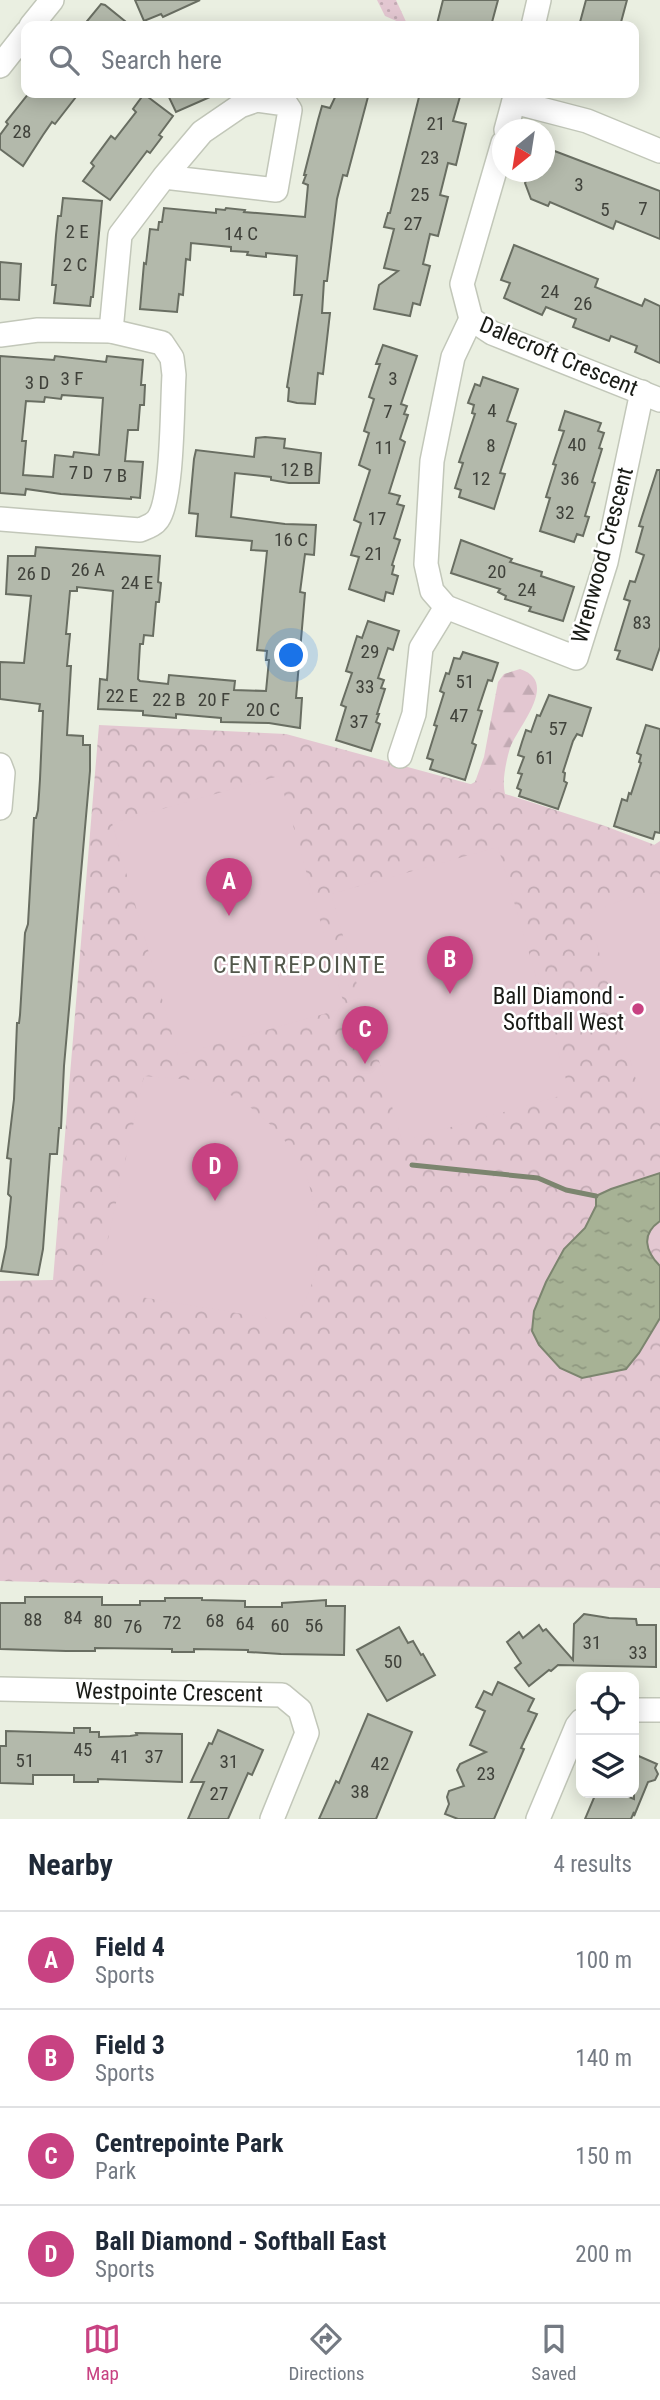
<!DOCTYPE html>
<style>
:root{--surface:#fff;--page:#f2f2f3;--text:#1f2937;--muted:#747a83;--line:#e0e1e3;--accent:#c84282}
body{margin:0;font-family:"Roboto Condensed",sans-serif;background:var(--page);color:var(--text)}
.controls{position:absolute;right:21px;bottom:21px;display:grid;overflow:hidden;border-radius:14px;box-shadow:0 4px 18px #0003}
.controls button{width:63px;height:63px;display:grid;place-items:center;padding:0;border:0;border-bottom:2px solid var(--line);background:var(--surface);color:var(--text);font:35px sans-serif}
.compass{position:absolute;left:492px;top:119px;width:63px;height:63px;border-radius:50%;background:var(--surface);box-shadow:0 4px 18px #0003;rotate:210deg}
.you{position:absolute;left:292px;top:656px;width:24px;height:24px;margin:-18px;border:5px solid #fff;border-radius:50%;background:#1a73e8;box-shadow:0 0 0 10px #1a73e833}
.badge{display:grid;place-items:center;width:46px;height:46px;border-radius:50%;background:var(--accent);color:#fff;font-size:23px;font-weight:700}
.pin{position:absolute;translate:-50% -58px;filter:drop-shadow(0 2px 4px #0008)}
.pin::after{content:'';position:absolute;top:37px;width:24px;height:21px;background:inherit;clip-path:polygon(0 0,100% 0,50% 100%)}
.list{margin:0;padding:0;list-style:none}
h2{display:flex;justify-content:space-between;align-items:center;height:91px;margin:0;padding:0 28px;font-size:30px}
h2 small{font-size:23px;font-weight:400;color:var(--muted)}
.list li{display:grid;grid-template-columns:46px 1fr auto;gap:21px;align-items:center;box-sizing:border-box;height:98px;padding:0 28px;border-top:2px solid var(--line)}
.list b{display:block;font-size:26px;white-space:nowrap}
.list p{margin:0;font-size:23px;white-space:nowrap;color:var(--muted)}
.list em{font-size:23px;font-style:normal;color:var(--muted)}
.icon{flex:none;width:38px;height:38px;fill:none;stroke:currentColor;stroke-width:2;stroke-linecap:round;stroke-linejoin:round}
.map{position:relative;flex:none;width:660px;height:1819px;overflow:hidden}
.search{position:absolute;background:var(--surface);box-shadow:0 4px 18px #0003;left:21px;right:21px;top:21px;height:77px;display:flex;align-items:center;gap:18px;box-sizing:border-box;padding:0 24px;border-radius:14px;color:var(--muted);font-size:26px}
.sheet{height:483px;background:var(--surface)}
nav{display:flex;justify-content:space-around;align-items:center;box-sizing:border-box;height:98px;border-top:2px solid var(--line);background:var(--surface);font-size:19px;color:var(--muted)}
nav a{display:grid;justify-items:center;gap:4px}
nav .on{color:var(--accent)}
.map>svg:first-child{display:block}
.grass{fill:url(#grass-dots)}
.forest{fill:url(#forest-firs)}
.park{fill:url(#park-crowns)}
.pitch{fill:#e3c7d1}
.water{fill:url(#water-ripples);stroke:#7c856f;stroke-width:2}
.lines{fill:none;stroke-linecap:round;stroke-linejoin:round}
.stream{stroke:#7c856f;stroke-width:5}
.building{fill:#b3b9ab;stroke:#696e62;stroke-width:2;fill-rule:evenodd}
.minor-casing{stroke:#c2c7b9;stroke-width:26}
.minor{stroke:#fff;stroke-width:23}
.poi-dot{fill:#c84282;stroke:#fff;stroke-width:2.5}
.labels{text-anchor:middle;stroke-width:5;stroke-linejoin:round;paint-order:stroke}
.number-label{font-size:19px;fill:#40423b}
.street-label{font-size:23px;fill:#191b16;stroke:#fff}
.poi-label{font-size:23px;fill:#191b16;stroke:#fff;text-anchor:end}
.neighbourhood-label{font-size:24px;letter-spacing:2px;fill:#53584c;stroke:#fff}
</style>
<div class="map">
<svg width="660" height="1819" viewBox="0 0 660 1819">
<defs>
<pattern id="grass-dots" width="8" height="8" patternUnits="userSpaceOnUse" patternTransform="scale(1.75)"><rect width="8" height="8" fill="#e3c7d1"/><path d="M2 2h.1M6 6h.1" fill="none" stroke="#c2aab3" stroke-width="1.8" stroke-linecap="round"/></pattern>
<pattern id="forest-firs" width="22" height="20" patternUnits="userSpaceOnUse" patternTransform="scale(1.75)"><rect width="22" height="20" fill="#e3c7d1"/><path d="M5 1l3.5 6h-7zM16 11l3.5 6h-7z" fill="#c2aab3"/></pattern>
<pattern id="park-crowns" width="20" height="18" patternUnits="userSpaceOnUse" patternTransform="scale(1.75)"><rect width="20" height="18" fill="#e3c7d1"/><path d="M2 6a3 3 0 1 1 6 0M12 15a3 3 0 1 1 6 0" fill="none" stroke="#c2aab3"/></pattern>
<pattern id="water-ripples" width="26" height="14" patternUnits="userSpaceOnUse" patternTransform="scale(1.75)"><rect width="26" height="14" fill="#a7b295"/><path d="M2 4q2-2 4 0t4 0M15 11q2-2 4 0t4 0" fill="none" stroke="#8f9880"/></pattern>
</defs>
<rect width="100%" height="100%" fill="#eaefe1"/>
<!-- grass -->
<polygon class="grass" points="377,0 396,0 408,26 385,16"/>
<!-- forest -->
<path class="forest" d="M520,669C560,682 518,726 510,748C507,758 503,776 504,786C504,795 509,805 512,813L558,835L582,828L614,834L651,847L660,841V871L619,873L602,871L568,857L529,832L483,809L432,795L425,789L424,780C441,783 460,791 475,782L484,757L498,682L504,674Z"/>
<!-- park -->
<polygon class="park" points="99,725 286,734 496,791 605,826 660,847 660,1588 112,1584 0,1581 0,1281 53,1280"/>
<!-- pitch -->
<g class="pitch">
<polygon points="279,776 345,1008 178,1055 112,823"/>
<polygon points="498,847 570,1093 402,1141 331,894"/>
<polygon points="660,893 660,1111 657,1112 643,1104 588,914 635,895"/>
<polygon points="144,1076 195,1080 242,1100 280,1133 307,1176 319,1225 315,1276 296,1323 111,1292 99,1280"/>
</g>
<!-- water -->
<path class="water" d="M660,1173V1221C641,1234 645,1251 660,1266V1318L639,1353L626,1369L582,1378L560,1368L539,1345L532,1331L534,1311L546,1282L564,1249L585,1228L596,1206V1196L611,1189Z"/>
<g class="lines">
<!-- stream -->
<polyline class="stream" points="412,1165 538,1178 566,1190 596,1196"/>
</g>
<!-- building -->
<g class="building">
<polygon points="135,0 200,0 163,17 161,14 144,21"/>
<polygon points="443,0 498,0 491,26 446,26 437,24"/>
<polygon points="586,0 627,0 620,26 579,26"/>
<polygon points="101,4 105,5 131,26 83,26"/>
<polygon points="29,93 79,93 55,124 52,122 43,135 23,166 0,149 0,135 8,124 6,122"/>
<polygon points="167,93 219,93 176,112"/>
<polygon points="337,93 369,93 347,176 343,175 337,199 327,281 324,281 322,313 330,313 323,374 318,373 315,404 297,403 288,401 289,388 287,387 302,295 294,295 297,256 266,253 266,257 247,255 248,252 231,251 231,247 191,243 190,260 186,259 183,295 179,294 177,312 140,309 144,263 146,264 150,229 158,230 159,222 162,222 164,208 216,213 216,209 225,210 226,208 245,210 244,212 305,217 308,185 303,183 306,175 304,175 318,120 322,106 330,108"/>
<polygon points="420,93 461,93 453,121 466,124 456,165 448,163 440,195 448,197 438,236 430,234 423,264 430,266 420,305 413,303 410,316 374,309 379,285 398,271 384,268 394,229 384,227 388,213 390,213"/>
<polygon points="144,94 173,116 159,135 162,137 150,153 147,151 110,200 83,181 94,166 91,163 111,136 115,139 136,112 133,109"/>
<polygon points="544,147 660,191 660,239 616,221 613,229 550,202 548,206 531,199 525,183 530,172 544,172"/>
<polygon points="63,198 102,201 93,297 91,297 90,306 54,303 56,285 52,285 56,235 58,216 61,216"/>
<polygon points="514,245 598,279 595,287 642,306 645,299 660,306 660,363 635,352 637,346 611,336 609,341 573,327 576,319 546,307 542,315 504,298 510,283 501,280"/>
<polygon points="0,262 21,264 19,300 0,299"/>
<polygon points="383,345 417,356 401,404 407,406 404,414 408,415 400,439 405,442 389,493 400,496 397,504 404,506 394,538 400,540 392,565 394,566 392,574 398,576 393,594 386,592 384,601 349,589 359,557 351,555 361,523 354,520 370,470 359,465 369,433 364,431 374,399 369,397 380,364 376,364"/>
<path d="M0,356L54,360L55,356L106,362L107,356L143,360L141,385H145L144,405H140L138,430H128L125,461L143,462L140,498L131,497V499L61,494L26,489L25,495L0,493ZM62,395L103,398L99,455L74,452L73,457L55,455L53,477L23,475L26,441H22L26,401L44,402L45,397L61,399Z"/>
<polygon points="483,377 518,389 507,421 516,424 500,473 505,474 494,509 459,497 461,490 455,488 463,463 459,462 475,414 472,413 474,405 468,403 475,384 480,386"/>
<polygon points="565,411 601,423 598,431 604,433 599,448 602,449 592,482 595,483 585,516 589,517 583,536 577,534 574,542 540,531 550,498 546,497 556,465 553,464 564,431 559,430"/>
<polygon points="265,437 285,439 284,448 321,453 319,483 289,483 271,480 271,477 235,473 231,517 285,524 316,525 314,555 305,554 300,592 305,593 296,698 302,698 300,728 269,723 221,722 221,718 176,714 176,718 143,715 143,711 98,709 100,679 107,680 113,591 77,587 77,591 70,591 66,634 70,634 67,666 71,666 67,735 83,736 83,745 90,745 90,771 64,1066 61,1128 59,1128 57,1154 50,1154 43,1249 38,1275 1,1271 6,1247 11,1197 8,1194 11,1159 7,1158 14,1099 17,1023 19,1023 20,1015 25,933 28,924 34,818 36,818 38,810 40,779 43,711 39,711 40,704 0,699 0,662 24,663 31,596 6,594 8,556 35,556 36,547 160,556 158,582 161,583 159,602 156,602 153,636 144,635 143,644 140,644 138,679 140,681 168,684 169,675 235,681 234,690 266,691 269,660 266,660 267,651 257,650 267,551 251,550 252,541 196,536 198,514 189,513 194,459 196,450 254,457 256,438"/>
<polygon points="657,470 660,470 660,647 652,670 617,659 620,651 615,650 630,601 624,599 630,581 635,582 644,555 636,552 643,527 639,526"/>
<polygon points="461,540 512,559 510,562 542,572 541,576 574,587 563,621 529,611 531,607 505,599 506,596 498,592 500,589 451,573"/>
<polygon points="368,621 399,631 393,650 388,648 378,678 384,680 381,688 385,689 377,714 379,714 376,722 380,724 371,751 336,740 346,707 341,705 352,673 346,671 357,636 362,638"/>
<polygon points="463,652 498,663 492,681 488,680 478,710 482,711 472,743 476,745 465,780 430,769 433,760 427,758 437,726 434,725 444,693 440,691 446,673 449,674 454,658 460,659"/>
<polygon points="549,695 591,708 582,736 577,734 573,741 563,772 565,773 564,781 567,783 558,809 519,796 521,790 517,788 522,774 518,773 524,757 518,755 522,742 526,730 531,732 537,715 540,716"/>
<polygon points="646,725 660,729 660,833 655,832 653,839 614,826 622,799 627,801 629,793 631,794 641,763 639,762 641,755 637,753"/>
<polygon points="25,1597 102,1597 102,1605 140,1605 140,1601 165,1601 165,1598 202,1598 202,1600 245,1601 245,1607 282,1607 282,1603 326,1600 326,1606 345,1606 344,1655 281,1654 248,1652 248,1650 194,1649 194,1652 172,1652 172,1649 95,1648 95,1651 66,1651 0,1649 0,1603 25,1603"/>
<polygon points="584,1614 609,1618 636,1619 637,1625 656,1625 656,1667 558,1665 551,1671 549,1670 529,1686 515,1668 521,1663 507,1642 519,1632 523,1638 539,1625 543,1631 546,1629 573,1660 574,1624"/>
<polygon points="399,1627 408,1643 413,1641 421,1655 423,1654 435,1675 387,1701 357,1650"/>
<polygon points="498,1682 534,1699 528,1711 537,1714 521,1748 524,1749 494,1819 458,1819 445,1814 449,1804 447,1797 449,1791 464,1786 457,1770 460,1764 486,1752 470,1745 485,1711 476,1707 484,1691 492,1695"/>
<polygon points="368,1714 412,1732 376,1819 319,1819 336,1781 339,1783"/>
<polygon points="74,1728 90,1728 90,1732 99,1732 99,1737 130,1736 137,1735 136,1733 182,1734 182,1782 98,1779 98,1782 74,1782 74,1775 33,1775 33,1784 0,1783 0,1746 6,1746 6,1731 74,1733"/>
<polygon points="218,1730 263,1750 252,1775 248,1773 228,1819 188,1819 204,1782 191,1782 209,1743 212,1744"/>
<polygon points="634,1754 657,1764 655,1768 658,1774 655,1780 648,1782 634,1816 634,1812 631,1819 585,1819 596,1793 619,1793 634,1799"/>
</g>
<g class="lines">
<defs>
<g id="minor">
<polyline points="31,26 52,0"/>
<polyline points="533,26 539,0"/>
<polyline points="0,66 26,33"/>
<polyline points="514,102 587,121 660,151"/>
<polyline points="506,130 516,93"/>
<polyline points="503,143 462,284 471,319 492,333 660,400"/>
<polyline points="471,319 453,357 432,461 426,564 432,591 446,607 576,658 606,562 642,392"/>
<polyline points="111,331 120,235 164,177 202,132 240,106 257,100 286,104 290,110 276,190 164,177"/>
<path d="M0,335L38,330L111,331L162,343L172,358L174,375C172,405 173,498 158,519C154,525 147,527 140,530L0,519"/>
<polyline points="400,756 414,714 421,648 446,607"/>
<polyline points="0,765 3,773 0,808"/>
<polyline points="0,1689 282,1695 300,1710 307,1733 272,1819"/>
<polyline points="634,1710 660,1710"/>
<polyline points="538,1819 577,1726 581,1721"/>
</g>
</defs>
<!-- minor casing -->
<use href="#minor" class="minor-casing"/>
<!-- minor -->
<use href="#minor" class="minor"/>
</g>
<!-- markers -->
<circle class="poi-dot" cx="638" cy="1009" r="7"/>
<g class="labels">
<!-- number labels -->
<g class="number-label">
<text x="436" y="130">21</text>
<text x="22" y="138">28</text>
<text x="430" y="164">23</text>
<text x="579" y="191">3</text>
<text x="420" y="201">25</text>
<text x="643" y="215">7</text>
<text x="605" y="216">5</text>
<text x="413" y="230">27</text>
<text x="77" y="238">2 E</text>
<text x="241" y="240">14 C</text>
<text x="75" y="271">2 C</text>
<text x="550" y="298">24</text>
<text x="583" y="310">26</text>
<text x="72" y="385">3 F</text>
<text x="393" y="385">3</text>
<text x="37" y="389">3 D</text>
<text x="492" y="417">4</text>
<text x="388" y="418">7</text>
<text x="577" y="451">40</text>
<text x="491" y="452">8</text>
<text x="384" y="454">11</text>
<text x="297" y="476">12 B</text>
<text x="81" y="479">7 D</text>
<text x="115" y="482">7 B</text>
<text x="481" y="485">12</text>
<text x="570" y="485">36</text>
<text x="565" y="519">32</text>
<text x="377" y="525">17</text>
<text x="291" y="546">16 C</text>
<text x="374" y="560">21</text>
<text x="88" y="576">26 A</text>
<text x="497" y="578">20</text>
<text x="34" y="580">26 D</text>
<text x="137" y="589">24 E</text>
<text x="527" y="596">24</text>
<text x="642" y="629">83</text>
<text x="370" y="658">29</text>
<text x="465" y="688">51</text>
<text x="365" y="693">33</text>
<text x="122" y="702">22 E</text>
<text x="169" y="706">22 B</text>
<text x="214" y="706">20 F</text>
<text x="263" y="716">20 C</text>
<text x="459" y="722">47</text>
<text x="359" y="728">37</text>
<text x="558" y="735">57</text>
<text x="545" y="764">61</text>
<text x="73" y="1624">84</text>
<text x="33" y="1626">88</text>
<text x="215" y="1627">68</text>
<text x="103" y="1628">80</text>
<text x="172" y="1629">72</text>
<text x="245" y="1630">64</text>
<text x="280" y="1632">60</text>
<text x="314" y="1632">56</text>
<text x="133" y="1633">76</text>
<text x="592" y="1649">31</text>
<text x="638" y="1659">33</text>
<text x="393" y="1668">50</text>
<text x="83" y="1756">45</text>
<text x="120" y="1763">41</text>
<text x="154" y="1763">37</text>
<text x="25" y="1767">51</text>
<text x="229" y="1768">31</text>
<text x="380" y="1770">42</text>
<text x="486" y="1780">23</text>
<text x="360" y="1798">38</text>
<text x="219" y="1800">27</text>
</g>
<!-- street labels -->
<g class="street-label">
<text transform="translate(559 356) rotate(23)" y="8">Dalecroft Crescent</text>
<text transform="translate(602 555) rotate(-75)" y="8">Wrenwood Crescent</text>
<text transform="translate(169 1692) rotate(1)" y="8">Westpointe Crescent</text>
</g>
<!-- poi labels -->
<g class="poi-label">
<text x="624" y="1004">Ball Diamond -<tspan x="624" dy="26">Softball West</tspan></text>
</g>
<!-- neighbourhood labels -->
<g class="neighbourhood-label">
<text x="300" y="973">CENTREPOINTE</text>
</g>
</g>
</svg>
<div class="controls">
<button><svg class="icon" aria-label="locate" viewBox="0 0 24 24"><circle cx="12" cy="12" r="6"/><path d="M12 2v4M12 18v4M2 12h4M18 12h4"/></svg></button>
<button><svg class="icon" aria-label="layers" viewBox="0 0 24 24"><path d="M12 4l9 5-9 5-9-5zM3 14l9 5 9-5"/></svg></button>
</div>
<svg class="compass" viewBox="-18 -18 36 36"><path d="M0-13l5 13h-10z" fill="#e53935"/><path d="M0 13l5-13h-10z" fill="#747a83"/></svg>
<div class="you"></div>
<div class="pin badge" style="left:229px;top:916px">A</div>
<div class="pin badge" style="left:450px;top:994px">B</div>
<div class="pin badge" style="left:365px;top:1064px">C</div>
<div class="pin badge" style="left:215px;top:1201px">D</div>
<div class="search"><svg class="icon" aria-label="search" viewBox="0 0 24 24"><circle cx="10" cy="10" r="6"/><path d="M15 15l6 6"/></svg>Search here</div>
</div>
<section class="sheet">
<h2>Nearby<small>4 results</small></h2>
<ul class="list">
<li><span class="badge">A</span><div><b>Field 4</b><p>Sports</p></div><em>100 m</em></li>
<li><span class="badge">B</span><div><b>Field 3</b><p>Sports</p></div><em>140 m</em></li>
<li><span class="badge">C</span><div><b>Centrepointe Park</b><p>Park</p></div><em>150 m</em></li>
<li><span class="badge">D</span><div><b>Ball Diamond - Softball East</b><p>Sports</p></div><em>200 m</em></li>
</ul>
</section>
<nav>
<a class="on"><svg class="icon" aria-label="map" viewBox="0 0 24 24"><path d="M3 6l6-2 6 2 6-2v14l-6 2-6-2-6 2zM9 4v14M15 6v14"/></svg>Map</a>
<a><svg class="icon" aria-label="directions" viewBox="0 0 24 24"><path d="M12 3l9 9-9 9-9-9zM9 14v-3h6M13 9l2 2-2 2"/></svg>Directions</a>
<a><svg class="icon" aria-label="saved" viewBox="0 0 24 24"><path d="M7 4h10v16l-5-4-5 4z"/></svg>Saved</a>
</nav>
